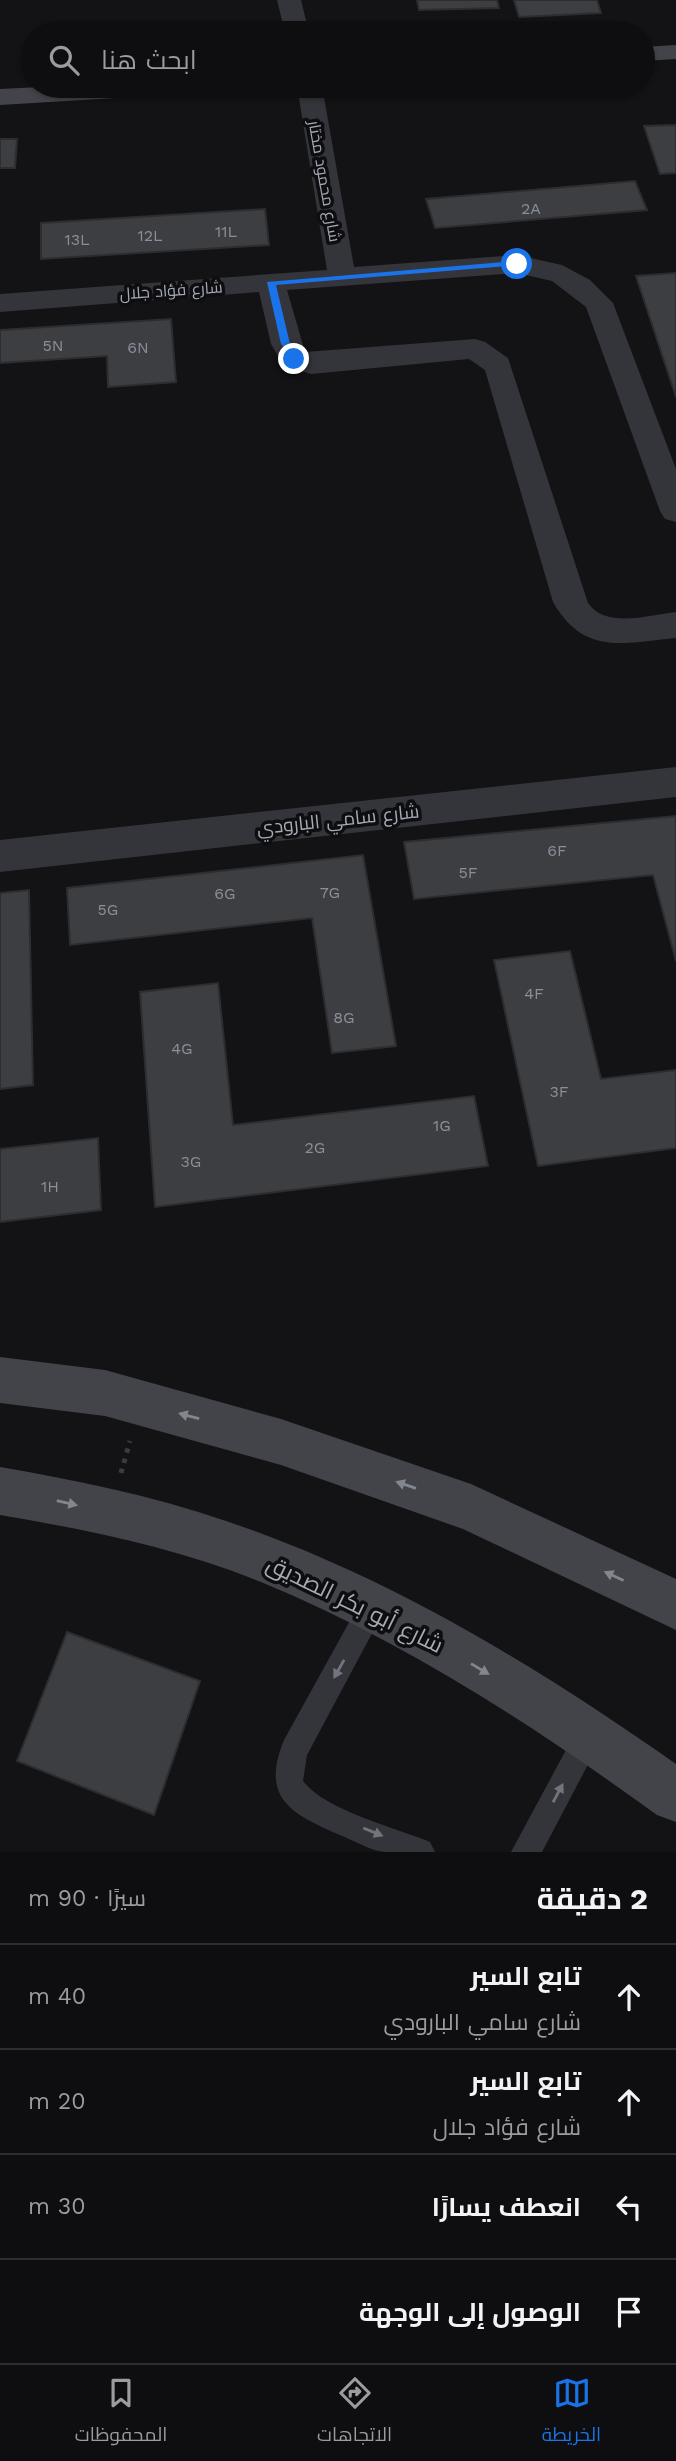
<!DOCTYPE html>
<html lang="ar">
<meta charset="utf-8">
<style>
:root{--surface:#0e0e10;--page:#171719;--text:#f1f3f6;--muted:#9b9c9f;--line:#2e2e30;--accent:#1a73e8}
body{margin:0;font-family:"Work Sans",Cairo,sans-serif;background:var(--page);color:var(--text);direction:rtl}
.stop{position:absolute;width:21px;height:21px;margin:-16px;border:5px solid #1a73e8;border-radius:50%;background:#fff}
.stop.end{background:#1a73e8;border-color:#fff;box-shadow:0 2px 7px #0008}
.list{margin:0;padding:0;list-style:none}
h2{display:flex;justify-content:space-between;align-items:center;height:91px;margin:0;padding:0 28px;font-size:30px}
h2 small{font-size:23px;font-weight:400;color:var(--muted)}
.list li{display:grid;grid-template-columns:46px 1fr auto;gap:21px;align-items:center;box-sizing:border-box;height:105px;padding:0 28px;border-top:2px solid var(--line)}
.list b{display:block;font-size:26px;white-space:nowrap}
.list p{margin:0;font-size:23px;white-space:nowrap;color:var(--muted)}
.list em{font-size:23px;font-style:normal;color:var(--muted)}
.icon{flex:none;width:38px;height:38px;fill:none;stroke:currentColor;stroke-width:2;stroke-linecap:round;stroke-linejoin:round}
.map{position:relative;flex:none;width:676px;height:1852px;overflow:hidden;direction:ltr}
.search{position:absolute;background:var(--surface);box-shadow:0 2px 5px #0004;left:21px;right:21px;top:21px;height:77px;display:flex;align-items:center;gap:18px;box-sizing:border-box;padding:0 24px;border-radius:38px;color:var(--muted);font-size:26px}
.sheet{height:511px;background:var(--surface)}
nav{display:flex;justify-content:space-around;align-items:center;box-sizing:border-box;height:98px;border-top:2px solid var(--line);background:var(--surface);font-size:19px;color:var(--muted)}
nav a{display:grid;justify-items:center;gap:4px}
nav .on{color:var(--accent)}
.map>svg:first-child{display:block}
.building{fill:#3d3e42;stroke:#2d2d31;stroke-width:2}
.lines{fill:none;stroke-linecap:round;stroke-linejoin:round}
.path{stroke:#3a3c41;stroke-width:5;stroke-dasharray:4.5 6;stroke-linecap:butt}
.lane{fill:#34353a;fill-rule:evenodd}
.street{fill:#34353a;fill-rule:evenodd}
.secondary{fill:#42444a;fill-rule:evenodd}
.oneway{fill:#828690}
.oneway2{fill:#72757e}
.route{fill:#1a73e8}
.labels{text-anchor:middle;stroke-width:7;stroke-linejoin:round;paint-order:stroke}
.far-street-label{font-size:16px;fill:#a4aab6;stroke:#0e0e10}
.number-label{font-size:16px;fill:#8a8f99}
.street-label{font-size:19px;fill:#a4aab6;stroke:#0e0e10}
.near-street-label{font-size:23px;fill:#a4aab6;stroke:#0e0e10}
</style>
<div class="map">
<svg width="676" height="1852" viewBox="0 0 676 1852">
<rect width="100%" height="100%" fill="#131315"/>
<!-- building -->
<g class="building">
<polygon points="417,0 497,0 499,8 419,10"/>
<polygon points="514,0 597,0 601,13 519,17"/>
<polygon points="676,125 676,173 660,174 644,126"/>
<polygon points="0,139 17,139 15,168 0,168"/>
<polygon points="635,181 647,210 435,228 426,199"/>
<polygon points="265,209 269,245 41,259 41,223"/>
<polygon points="676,273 676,397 636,276"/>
<polygon points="171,319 176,382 108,387 107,356 0,363 0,330"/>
<polygon points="676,816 676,961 653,875 414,899 404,842"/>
<polygon points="363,855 396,1046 332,1053 312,918 70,945 67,888"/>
<polygon points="29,890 33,1085 0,1089 0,893"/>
<polygon points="570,951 601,1079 676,1070 676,1148 538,1166 494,960"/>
<polygon points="218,983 233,1125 474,1096 488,1166 155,1207 140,992"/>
<polygon points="98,1138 101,1210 0,1222 0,1149"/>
<polygon points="67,1632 200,1681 154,1815 17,1761"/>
</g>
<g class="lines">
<!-- path -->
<polyline class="path" points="121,1473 130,1441"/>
<!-- lane -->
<g class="lane">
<path d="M372,1596L382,1599L385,1609L307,1755L303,1781C324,1810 397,1828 430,1842L435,1852C418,1852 401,1852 385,1852C371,1851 353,1840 340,1835C291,1814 260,1798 284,1740L362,1599Z"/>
<polygon points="590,1720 600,1724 604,1734 542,1852 511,1852 580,1724"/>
</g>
<!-- street -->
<g class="street">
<polygon points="277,0 301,0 309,33 285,33"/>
<path d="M297,86H322L354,267L517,255L562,265L590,280L613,303L676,469V522L665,519L660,511L586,307L552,281L517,273L287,290L305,352L475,339L485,342L508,358L588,603C606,629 649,615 676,612V638C623,643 584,656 553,602L485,370L469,359L311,374L284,366L271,344L259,292L0,312V294L327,270Z"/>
<polygon points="676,767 676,797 0,872 0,840"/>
</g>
<!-- secondary -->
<g class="secondary">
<polygon points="676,45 676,59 643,61 643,47"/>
<polygon points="61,86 196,86 192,91 183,94 0,105 0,89"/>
<polygon points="0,1357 105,1370 281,1419 471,1484 676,1579 676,1630 463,1529 281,1465 105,1416 0,1403"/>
<path d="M0,1467C76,1480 153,1496 226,1521C387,1575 538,1667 676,1764V1822L657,1815C534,1726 402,1640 261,1582C178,1548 88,1530 0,1515Z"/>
</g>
</g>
<!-- one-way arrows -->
<defs><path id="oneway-solid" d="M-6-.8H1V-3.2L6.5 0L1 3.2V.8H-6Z" transform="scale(1.75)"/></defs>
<g class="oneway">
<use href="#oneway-solid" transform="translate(189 1416) rotate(-165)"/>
<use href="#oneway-solid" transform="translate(406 1485) rotate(-161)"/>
<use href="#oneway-solid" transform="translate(67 1503) rotate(13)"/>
<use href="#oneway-solid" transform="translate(614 1576) rotate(-155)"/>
<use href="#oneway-solid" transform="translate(480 1669) rotate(31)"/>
</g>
<g class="oneway2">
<use href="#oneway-solid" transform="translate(339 1669) rotate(119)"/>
<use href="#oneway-solid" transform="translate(558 1793) rotate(-62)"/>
<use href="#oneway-solid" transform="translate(373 1832) rotate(22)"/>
</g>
<!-- route -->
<polygon class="route" points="517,261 520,265 276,285 290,344 298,359 294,361 281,344 267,282"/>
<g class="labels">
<!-- far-street labels -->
<g class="far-street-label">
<text transform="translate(325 181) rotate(80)" y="6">شارع محمود مختار</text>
<text transform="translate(171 290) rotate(-4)" y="6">شارع فؤاد جلال</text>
</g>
<!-- number labels -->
<g class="number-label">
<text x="531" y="214">2A</text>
<text x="226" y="237">11L</text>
<text x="150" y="241">12L</text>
<text x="77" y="245">13L</text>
<text x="53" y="351">5N</text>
<text x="138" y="353">6N</text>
<text x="557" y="856">6F</text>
<text x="468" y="878">5F</text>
<text x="330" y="898">7G</text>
<text x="225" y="899">6G</text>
<text x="108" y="915">5G</text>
<text x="534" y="999">4F</text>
<text x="344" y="1023">8G</text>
<text x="182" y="1054">4G</text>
<text x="559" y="1097">3F</text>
<text x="442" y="1131">1G</text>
<text x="315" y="1153">2G</text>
<text x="191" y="1167">3G</text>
<text x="50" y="1192">1H</text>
</g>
<!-- street labels -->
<g class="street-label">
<text transform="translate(338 819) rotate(-6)" y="7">شارع سامي البارودي</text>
</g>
<!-- near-street labels -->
<g class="near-street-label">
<text transform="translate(355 1604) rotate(26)" y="8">شارع أبو بكر الصديق</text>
</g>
</g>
</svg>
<div class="stop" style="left:517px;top:264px"></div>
<div class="stop end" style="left:294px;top:359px"></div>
<div class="search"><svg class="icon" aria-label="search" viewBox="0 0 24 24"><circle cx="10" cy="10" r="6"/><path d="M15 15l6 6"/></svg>ابحث هنا</div>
</div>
<section class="sheet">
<h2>2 دقيقة<small>سيرًا · 90 m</small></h2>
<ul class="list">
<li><svg class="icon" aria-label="ahead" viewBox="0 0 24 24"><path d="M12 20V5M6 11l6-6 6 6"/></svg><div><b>تابع السير</b><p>شارع سامي البارودي</p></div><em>40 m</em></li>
<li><svg class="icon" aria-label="ahead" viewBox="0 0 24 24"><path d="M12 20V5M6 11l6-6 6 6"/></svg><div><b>تابع السير</b><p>شارع فؤاد جلال</p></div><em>20 m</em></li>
<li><svg class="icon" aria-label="left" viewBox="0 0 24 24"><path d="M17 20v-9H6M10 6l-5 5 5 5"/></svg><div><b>انعطف يسارًا</b></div><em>30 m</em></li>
<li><svg class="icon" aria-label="arrive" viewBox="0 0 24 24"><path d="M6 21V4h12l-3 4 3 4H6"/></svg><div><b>الوصول إلى الوجهة</b></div></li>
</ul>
</section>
<nav>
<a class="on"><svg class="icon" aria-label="map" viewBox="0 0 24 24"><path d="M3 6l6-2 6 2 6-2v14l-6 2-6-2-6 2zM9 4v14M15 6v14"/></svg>الخريطة</a>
<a><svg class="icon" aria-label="directions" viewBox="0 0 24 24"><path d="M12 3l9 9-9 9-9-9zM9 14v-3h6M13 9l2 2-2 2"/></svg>الاتجاهات</a>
<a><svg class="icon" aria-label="saved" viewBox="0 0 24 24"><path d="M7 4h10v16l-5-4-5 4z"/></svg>المحفوظات</a>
</nav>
